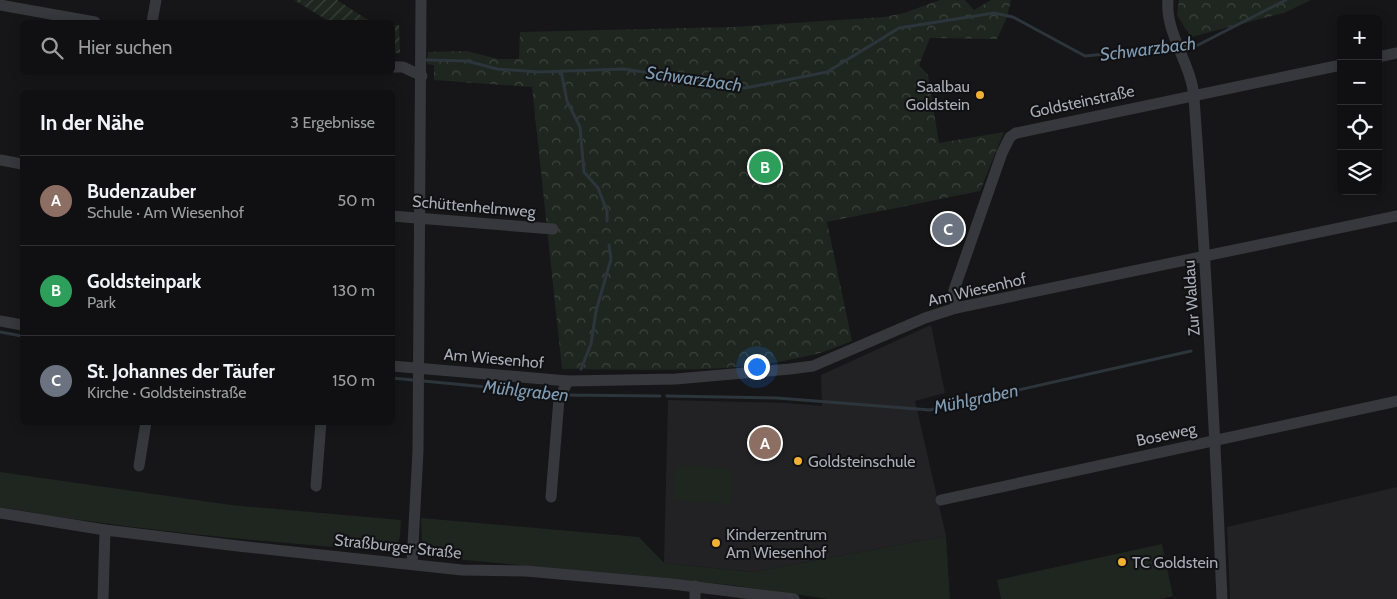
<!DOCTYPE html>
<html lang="de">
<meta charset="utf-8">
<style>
:root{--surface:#101012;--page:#19191b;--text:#f1f3f6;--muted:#9c9d9f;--line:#303032;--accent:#2563eb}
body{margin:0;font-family:Cabin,sans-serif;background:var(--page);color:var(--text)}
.controls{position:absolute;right:15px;top:15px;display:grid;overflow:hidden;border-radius:8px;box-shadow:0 2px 12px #0003}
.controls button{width:45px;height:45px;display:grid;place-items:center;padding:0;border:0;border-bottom:1px solid var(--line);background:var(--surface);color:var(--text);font:25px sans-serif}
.you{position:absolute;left:756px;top:366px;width:18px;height:18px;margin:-12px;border:4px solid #fff;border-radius:50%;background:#1a73e8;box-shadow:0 0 0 8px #1a73e833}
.badge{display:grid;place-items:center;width:32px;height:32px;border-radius:50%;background:var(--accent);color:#fff;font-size:16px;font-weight:700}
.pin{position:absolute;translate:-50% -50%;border:2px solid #fff;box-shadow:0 1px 5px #0006}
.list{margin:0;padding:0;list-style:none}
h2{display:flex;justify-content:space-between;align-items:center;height:65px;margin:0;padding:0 20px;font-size:21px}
h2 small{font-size:16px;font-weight:400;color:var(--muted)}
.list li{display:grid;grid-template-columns:32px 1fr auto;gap:15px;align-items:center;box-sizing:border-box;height:90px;padding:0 20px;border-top:1px solid var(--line)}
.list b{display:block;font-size:19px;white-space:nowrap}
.list p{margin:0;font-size:16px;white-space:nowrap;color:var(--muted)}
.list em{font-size:16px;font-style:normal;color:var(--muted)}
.icon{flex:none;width:28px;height:28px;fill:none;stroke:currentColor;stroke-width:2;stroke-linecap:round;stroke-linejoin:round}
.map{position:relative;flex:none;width:1397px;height:599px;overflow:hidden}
.search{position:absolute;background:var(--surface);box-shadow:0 2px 12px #0003;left:20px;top:20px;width:375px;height:55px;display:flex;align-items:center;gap:12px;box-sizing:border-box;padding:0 18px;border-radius:8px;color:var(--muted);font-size:19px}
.panel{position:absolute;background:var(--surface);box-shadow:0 2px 12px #0003;left:20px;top:90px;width:375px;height:335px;border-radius:8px}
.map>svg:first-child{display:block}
.built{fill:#222225}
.grass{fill:#1e261f}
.forest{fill:url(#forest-crowns)}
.garden{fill:url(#garden-furrows)}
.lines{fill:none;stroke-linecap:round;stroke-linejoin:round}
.stream{stroke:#2c353c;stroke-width:3}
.minor{stroke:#37383d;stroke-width:11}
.poi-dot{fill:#f2b134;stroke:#111113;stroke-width:2}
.labels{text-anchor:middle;stroke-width:4;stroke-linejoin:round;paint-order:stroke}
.poi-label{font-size:16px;fill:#a8adb8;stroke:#111113;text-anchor:start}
.street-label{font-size:16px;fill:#a8adb8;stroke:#111113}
.water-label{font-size:18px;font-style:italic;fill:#7f9bb3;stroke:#111113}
</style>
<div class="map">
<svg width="1397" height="599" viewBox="0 0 1397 599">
<defs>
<pattern id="forest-crowns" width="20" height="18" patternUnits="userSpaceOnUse" patternTransform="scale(1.25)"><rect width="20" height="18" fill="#1e261f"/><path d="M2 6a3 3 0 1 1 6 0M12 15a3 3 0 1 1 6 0" fill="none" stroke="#3c433d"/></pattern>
<pattern id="garden-furrows" width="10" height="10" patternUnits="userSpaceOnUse" patternTransform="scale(1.25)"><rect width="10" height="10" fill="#1e261f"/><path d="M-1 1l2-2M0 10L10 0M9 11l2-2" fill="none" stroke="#3c433d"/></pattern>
</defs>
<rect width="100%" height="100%" fill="#161618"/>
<!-- built -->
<g class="built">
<polygon points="931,325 945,393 915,401 946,536 753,572 664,563 668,400 787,403 822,406 821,375"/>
<polygon points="1397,487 1397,599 1230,599 1227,527"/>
</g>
<!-- grass -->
<g class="grass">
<polygon points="675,465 733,468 731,504 673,501"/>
<path d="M0,472L231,505L401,520L400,537L395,548L386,551C256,541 128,530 0,507Z"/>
<polygon points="421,518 639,537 664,563 753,572 946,536 950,599 828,599 731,585 444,558 444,556 429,554 422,550"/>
<polygon points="1162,544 1173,596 1161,599 1001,599 997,580"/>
</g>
<!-- forest -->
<g class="forest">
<path d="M940,0H965L974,10L991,0H1011L1007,17L997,39L930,38L919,65L928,75L939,143L1004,132L980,191L827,222L852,341C839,346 826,352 812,355C731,375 645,369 562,369L532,87L434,80V65L427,64L428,52L467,51L498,59H519L520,32L732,27L884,17L904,13Z"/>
<polygon points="1179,0 1311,0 1284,13 1191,37 1177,15"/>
</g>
<!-- garden -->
<g class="garden">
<polygon points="294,0 337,0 371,22 330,22"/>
<polygon points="393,25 399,25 400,53 393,53"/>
</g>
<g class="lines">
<!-- stream -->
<g class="stream">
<polyline points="427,60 467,61 497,69 539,72 624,69 745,88 827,72 899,28 994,13 1013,17 1085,56 1198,45 1286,0"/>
<polyline points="561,71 567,101 580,127 584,172 598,188 607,211 607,221"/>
<polyline points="0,332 22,336"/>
<polyline points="581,369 591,344 596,311 611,259 609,245"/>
<polyline points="392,378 559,394"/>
<polyline points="565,395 660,396"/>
<polyline points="667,396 777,398 930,410 1191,351"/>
</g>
<!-- minor -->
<g class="minor">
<path d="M1168,0C1165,34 1192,64 1194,98C1206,265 1215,432 1222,599"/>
<polyline points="0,5 95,22"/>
<polyline points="152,22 156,0"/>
<polyline points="1378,57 1397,53"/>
<polyline points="392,67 403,67 422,76"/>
<polyline points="0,160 22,164"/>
<polyline points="392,216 553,229"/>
<polyline points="956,308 954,290 1002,153 1010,137 1016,133 1341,65"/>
<polyline points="0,321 22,325"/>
<polyline points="392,366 568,381 676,379 790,369 813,366 925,318 956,308 1397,216"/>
<polyline points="139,466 146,422"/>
<polyline points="316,486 321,422"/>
<polyline points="551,497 559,399 568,381"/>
<polyline points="941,500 1397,401"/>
<polyline points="0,513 105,530 238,546 462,570 526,571 672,584 794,599"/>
<polyline points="412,564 418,451 421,0"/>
<polyline points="103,599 105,530"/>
<polyline points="695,599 695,586"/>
</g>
</g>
<!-- markers -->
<g class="poi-dot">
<circle cx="980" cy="95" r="5"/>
<circle cx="798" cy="461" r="5"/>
<circle cx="716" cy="543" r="5"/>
<circle cx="1122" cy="562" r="5"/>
</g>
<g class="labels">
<!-- poi labels -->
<g class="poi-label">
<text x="970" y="92" text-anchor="end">Saalbau<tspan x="970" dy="18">Goldstein</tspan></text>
<text x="808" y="467">Goldsteinschule</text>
<text x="726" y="540">Kinderzentrum<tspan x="726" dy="18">Am Wiesenhof</tspan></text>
<text x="1132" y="568">TC Goldstein</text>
</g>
<!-- street labels -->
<g class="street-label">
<text transform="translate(1082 101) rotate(-12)" y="6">Goldsteinstraße</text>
<text transform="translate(474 206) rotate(5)" y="6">Schüttenhelmweg</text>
<text transform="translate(977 289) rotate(-13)" y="6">Am Wiesenhof</text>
<text transform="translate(1191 298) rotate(-94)" y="6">Zur Waldau</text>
<text transform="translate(494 358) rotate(5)" y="6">Am Wiesenhof</text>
<text transform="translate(1166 434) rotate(-12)" y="6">Boseweg</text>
<text transform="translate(398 546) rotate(6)" y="6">Straßburger Straße</text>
</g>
<!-- water labels -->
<g class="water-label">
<text transform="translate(1148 49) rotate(-7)" y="6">Schwarzbach</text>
<text transform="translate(694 79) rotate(8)" y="6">Schwarzbach</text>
<text transform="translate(526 391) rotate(6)" y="6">Mühlgraben</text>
<text transform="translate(976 399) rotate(-12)" y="6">Mühlgraben</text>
</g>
</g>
</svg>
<div class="controls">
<button>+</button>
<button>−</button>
<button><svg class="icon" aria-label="locate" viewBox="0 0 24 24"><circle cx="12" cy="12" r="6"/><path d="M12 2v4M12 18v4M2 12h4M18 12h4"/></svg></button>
<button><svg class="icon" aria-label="layers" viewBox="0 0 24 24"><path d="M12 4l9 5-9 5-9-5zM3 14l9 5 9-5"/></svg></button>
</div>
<div class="you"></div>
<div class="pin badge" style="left:765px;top:443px;background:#8d6e63">A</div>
<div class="pin badge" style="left:765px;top:167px;background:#2e9e5b">B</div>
<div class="pin badge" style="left:948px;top:229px;background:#6b7280">C</div>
<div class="search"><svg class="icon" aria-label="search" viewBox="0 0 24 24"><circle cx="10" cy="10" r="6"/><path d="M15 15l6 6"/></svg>Hier suchen</div>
<section class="panel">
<h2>In der Nähe<small>3 Ergebnisse</small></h2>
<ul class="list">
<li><span class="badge" style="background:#8d6e63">A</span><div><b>Budenzauber</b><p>Schule · Am Wiesenhof</p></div><em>50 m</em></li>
<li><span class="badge" style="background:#2e9e5b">B</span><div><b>Goldsteinpark</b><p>Park</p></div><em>130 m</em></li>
<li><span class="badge" style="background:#6b7280">C</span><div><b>St. Johannes der Täufer</b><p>Kirche · Goldsteinstraße</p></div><em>150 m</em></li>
</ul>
</section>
</div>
